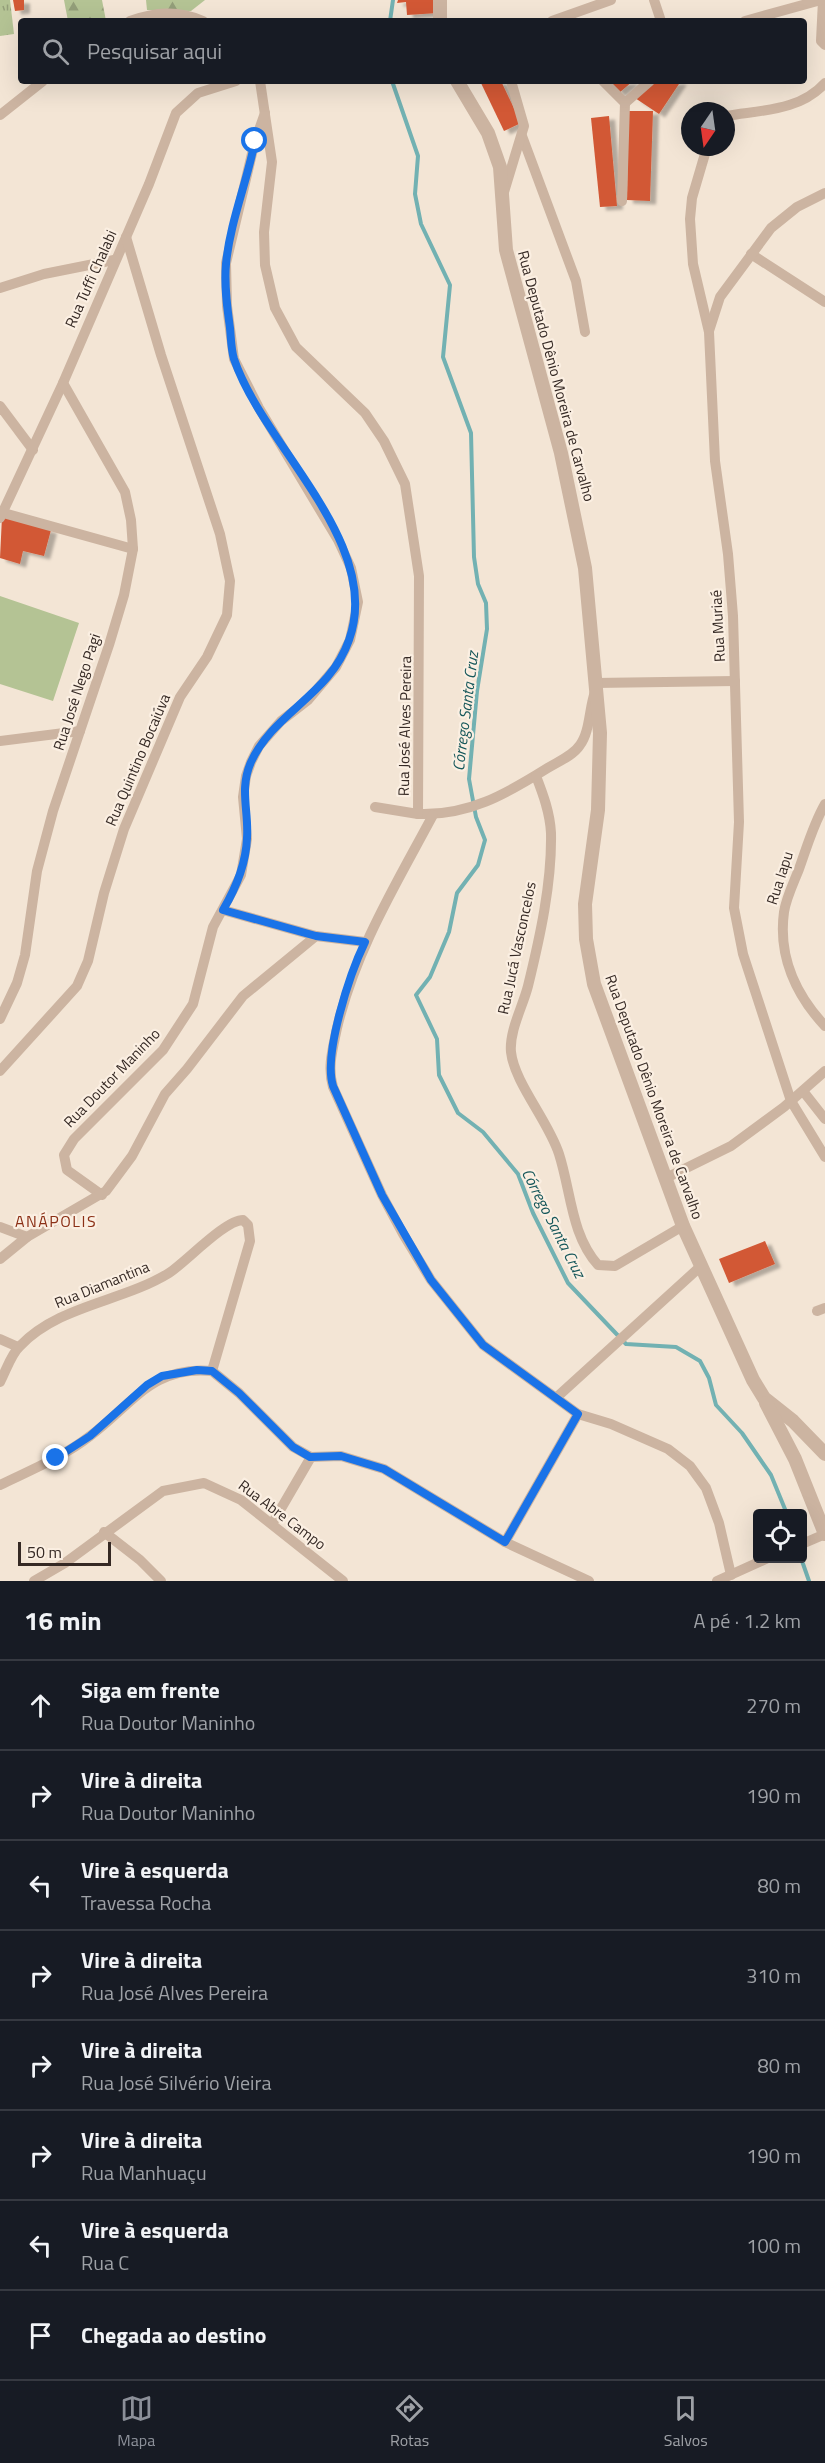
<!DOCTYPE html>
<html lang="pt">
<meta charset="utf-8">
<style>
:root{--surface:#171b24;--page:#20242c;--text:#f1f3f6;--muted:#9ea1a6;--line:#363941;--accent:#8c9099}
body{margin:0;font-family:"Titillium Web",sans-serif;background:var(--page);color:var(--text)}
.controls{position:absolute;right:18px;bottom:18px;display:grid;overflow:hidden;border-radius:6px;box-shadow:0 6px 24px #0002}
.controls button{width:54px;height:54px;display:grid;place-items:center;padding:0;border:0;border-bottom:2px solid var(--line);background:var(--surface);color:var(--text);font:30px sans-serif}
.compass{position:absolute;left:681px;top:102px;width:54px;height:54px;border-radius:50%;background:var(--surface);box-shadow:0 6px 24px #0002;rotate:193deg}
.scale{position:absolute;left:18px;bottom:15px;width:93px;box-sizing:border-box;padding-left:6px;border:3px solid #352924;border-top:0;font-size:16px;line-height:21px;white-space:nowrap;color:#352924;-webkit-text-stroke:4px #fbefe2;paint-order:stroke}
.stop{position:absolute;width:18px;height:18px;margin:-14px;border:4px solid #1a73e8;border-radius:50%;background:#fff}
.stop.end{background:#1a73e8;border-color:#fff;box-shadow:0 2px 6px #0008}
.list{margin:0;padding:0;list-style:none}
h2{display:flex;justify-content:space-between;align-items:center;height:78px;margin:0;padding:0 24px;font-size:26px}
h2 small{font-size:20px;font-weight:400;color:var(--muted)}
.list li{display:grid;grid-template-columns:39px 1fr auto;gap:18px;align-items:center;box-sizing:border-box;height:90px;padding:0 24px;border-top:2px solid var(--line)}
.list b{display:block;font-size:22px;white-space:nowrap}
.list p{margin:0;font-size:20px;white-space:nowrap;color:var(--muted)}
.list em{font-size:20px;font-style:normal;color:var(--muted)}
.icon{flex:none;width:33px;height:33px;fill:none;stroke:currentColor;stroke-width:2;stroke-linecap:round;stroke-linejoin:round}
.map{position:relative;flex:none;width:825px;height:1581px;overflow:hidden}
.search{position:absolute;background:var(--surface);box-shadow:0 6px 24px #0002;left:18px;right:18px;top:18px;height:66px;display:flex;align-items:center;gap:15px;box-sizing:border-box;padding:0 21px;border-radius:6px;color:var(--muted);font-size:22px}
.sheet{height:798px;background:var(--surface)}
nav{display:flex;justify-content:space-around;align-items:center;box-sizing:border-box;height:84px;border-top:2px solid var(--line);background:var(--surface);font-size:16px;color:var(--muted)}
nav a{display:grid;justify-items:center;gap:3px}
nav .on{color:var(--accent)}
.map>svg:first-child{display:block}
.grass{fill:url(#grass-tufts)}
.forest{fill:url(#forest-firs)}
.pitch{fill:#b4c394}
.lines{fill:none;stroke-linecap:round;stroke-linejoin:round}
.stream{stroke:#72b1b2;stroke-width:4}
.building{fill:#d25835;filter:url(#shadow)}
.minor{stroke:#ccb4a1;stroke-width:10}
.tertiary{stroke:#ccb4a1;stroke-width:14}
.route{stroke:#1a73e8;stroke-width:8}
.labels{text-anchor:middle;stroke-width:4.5;stroke-linejoin:round;paint-order:stroke}
.street-label{font-size:15px;fill:#352924;stroke:#fbefe2}
.water-label{font-size:16px;font-style:italic;fill:#16575a;stroke:#fbefe2}
.neighbourhood-label{font-size:16px;letter-spacing:1.5px;fill:#8b3016;stroke:#fbefe2}
</style>
<div class="map">
<svg width="825" height="1581" viewBox="0 0 825 1581">
<defs>
<pattern id="grass-tufts" width="24" height="20" patternUnits="userSpaceOnUse" patternTransform="scale(1.5)"><rect width="24" height="20" fill="#b4c394"/><path d="M3 7l-1-3M5 7V3M7 7l1-3M15 17l-1-3M17 17v-4M19 17l1-3" fill="none" stroke="#939e79"/></pattern>
<pattern id="forest-firs" width="22" height="20" patternUnits="userSpaceOnUse" patternTransform="scale(1.5)"><rect width="22" height="20" fill="#b4c394"/><path d="M5 1l3.5 6h-7zM16 11l3.5 6h-7z" fill="#939e79"/></pattern>
<filter id="shadow"><feDropShadow dx="6" dy="3.5" stdDeviation="1.5" flood-color="#0004"/></filter>
</defs>
<rect width="100%" height="100%" fill="#f3e5d5"/>
<!-- grass -->
<polygon class="grass" points="0,0 10,0 14,34 0,36"/>
<!-- forest -->
<g class="forest">
<polygon points="64,0 102,0 106,21 68,21"/>
<polygon points="146,0 205,0 191,11 147,10"/>
</g>
<!-- pitch -->
<polygon class="pitch" points="0,596 79,623 53,701 0,684"/>
<g class="lines">
<!-- stream -->
<g class="stream">
<polyline points="390,21 393,0"/>
<polyline points="392,81 418,156 415,194 421,224 450,285 443,357 471,433 474,557 478,584 486,603 487,629 477,691 469,779 476,817 485,840 478,865 457,893 449,932 430,977 416,995 437,1039 439,1075 458,1113 483,1132 518,1174 533,1213 568,1283 626,1344 676,1347 700,1361 709,1378 716,1405 742,1433 771,1475 787,1514"/>
<polyline points="801,1558 809,1581"/>
</g>
</g>
<!-- building -->
<g class="building">
<polygon points="13,0 24,0 24,10 15,11"/>
<polygon points="398,0 437,0 438,13 407,15 406,2 397,3"/>
<polygon points="480,81 501,81 521,123 504,131"/>
<polygon points="609,81 633,81 619,93"/>
<polygon points="655,81 681,81 659,114 635,98"/>
<polygon points="628,111 653,111 650,201 627,200"/>
<polygon points="609,116 617,206 600,207 591,118"/>
<polygon points="2,517 51,530 44,556 23,551 20,564 0,558"/>
<polygon points="765,1241 775,1264 729,1283 719,1259"/>
</g>
<g class="lines">
<!-- minor -->
<g class="minor">
<polyline points="654,0 661,21"/>
<polyline points="823,0 821,41 825,45"/>
<path d="M130,21C155,12 178,10 203,21"/>
<polyline points="552,21 611,0"/>
<polyline points="745,21 821,0"/>
<path d="M260,81L272,162L264,232L265,265L275,308L296,347L365,413L384,441L405,484L419,576L418,814C468,816 506,794 546,769C557,762 573,756 580,745C590,732 589,708 595,692"/>
<polyline points="603,81 625,103 622,201"/>
<polyline points="625,103 650,81"/>
<polyline points="0,115 43,81"/>
<path d="M726,116C761,110 800,111 825,83"/>
<polyline points="522,136 576,281 585,332"/>
<polyline points="707,147 692,198 690,219 693,264 709,332 715,461 728,554 733,616 739,822 734,908 743,954 791,1101 825,1157"/>
<polyline points="504,192 524,126 511,81"/>
<polyline points="751,254 825,302"/>
<polyline points="0,288 44,274 114,260"/>
<polyline points="709,331 720,297 771,228 797,207 825,193"/>
<polyline points="0,406 33,450"/>
<polyline points="0,512 133,549"/>
<polyline points="0,518 63,383 149,184 176,113 198,93 236,81"/>
<polyline points="595,683 735,681"/>
<polyline points="0,741 80,731"/>
<path d="M536,776C543,794 550,813 551,833C552,883 540,937 528,986C523,1006 509,1031 511,1052C514,1082 549,1122 559,1154C571,1191 571,1235 598,1265L615,1266L683,1226"/>
<path d="M825,804C813,825 807,847 799,869C794,882 786,898 784,912C778,956 796,995 825,1026"/>
<polyline points="375,807 418,814"/>
<path d="M433,815C395,886 356,949 337,1028C333,1048 327,1067 333,1087L382,1195L403,1234L431,1280L483,1345L578,1414L611,1424L668,1449L690,1466L706,1488L719,1523L731,1575"/>
<polyline points="223,910 316,936 365,942"/>
<polyline points="0,1019 17,983 25,955 37,871 53,811 109,645 124,595 133,549 131,520 125,492 63,383"/>
<polyline points="0,1071 77,986 88,961 104,893 124,829 180,697 207,657 227,615 230,581 220,534 161,355 126,237"/>
<polyline points="803,1091 825,1119"/>
<polyline points="666,1178 731,1146 784,1107 825,1071"/>
<polyline points="102,1195 67,1170 64,1155 74,1139 163,1050 193,1004 213,927 241,875 247,839 243,797 246,776 251,762 259,746 281,721 308,700 336,667 350,640 358,602 351,568 338,540 259,408 234,359 227,306 226,263 255,141 265,113"/>
<polyline points="0,1227 27,1237"/>
<polyline points="0,1259 27,1237 106,1191 132,1156 165,1094 187,1069 243,996 316,936"/>
<polyline points="817,1311 825,1308"/>
<polyline points="0,1339 18,1347"/>
<polyline points="212,1371 239,1393 293,1447 311,1457 341,1456 384,1469 505,1542 589,1581"/>
<path d="M0,1382C6,1371 11,1354 20,1346C59,1305 122,1302 169,1273C186,1262 225,1220 243,1220L248,1225L250,1241L212,1371"/>
<polyline points="557,1397 701,1266"/>
<path d="M0,1485C31,1470 63,1457 90,1436C132,1405 152,1365 212,1371"/>
<polyline points="272,1524 311,1457"/>
<polyline points="104,1532 140,1560 161,1581"/>
<polyline points="505,1542 578,1414"/>
<polyline points="802,1544 825,1534"/>
<polyline points="34,1581 65,1563 163,1491 204,1483 241,1500 343,1581"/>
<polyline points="717,1581 768,1558"/>
</g>
<!-- tertiary -->
<g class="tertiary">
<polyline points="440,0 440,21"/>
<polyline points="457,81 488,133 500,167 506,250 561,453 585,568 600,733 598,810 585,904 586,939 594,984 683,1226 753,1380 764,1398 793,1421 825,1454"/>
<polyline points="766,1403 795,1459 825,1534"/>
</g>
</g>
<g class="lines">
<!-- route -->
<path class="route" d="M56,1458L90,1436L147,1385L162,1376L197,1370L212,1371L239,1393L293,1447L310,1457L341,1456L384,1469L505,1542L578,1414L483,1345L431,1280L382,1195L333,1086C323,1054 350,973 365,942L316,936L223,910C236,888 246,864 247,838C249,811 239,789 251,762C274,712 330,695 349,640C384,543 263,446 234,359C231,349 231,338 230,328C227,307 224,285 226,264C230,222 247,182 255,141"/>
</g>
<g class="labels">
<!-- street labels -->
<g class="street-label">
<text transform="translate(91 279) rotate(-66)" y="5">Rua Tuffi Chalabi</text>
<text transform="translate(556 376) rotate(75)" y="5">Rua Deputado Dênio Moreira de Carvalho</text>
<text transform="translate(718 626) rotate(-93)" y="5">Rua Muriaé</text>
<text transform="translate(77 692) rotate(-72)" y="5">Rua José Nego Pagi</text>
<text transform="translate(405 726) rotate(-89)" y="5">Rua José Alves Pereira</text>
<text transform="translate(138 760) rotate(-67)" y="5">Rua Quintino Bocaiúva</text>
<text transform="translate(780 878) rotate(-72)" y="5">Rua Iapu</text>
<text transform="translate(517 948) rotate(-78)" y="5">Rua Jucá Vasconcelos</text>
<text transform="translate(112 1078) rotate(-46)" y="5">Rua Doutor Maninho</text>
<text transform="translate(654 1097) rotate(70)" y="5">Rua Deputado Dênio Moreira de Carvalho</text>
<text transform="translate(102 1285) rotate(-22)" y="5">Rua Diamantina</text>
<text transform="translate(282 1515) rotate(37)" y="5">Rua Abre Campo</text>
</g>
<!-- water labels -->
<g class="water-label">
<text transform="translate(465 711) rotate(-83)" y="6">Córrego Santa Cruz</text>
<text transform="translate(554 1223) rotate(63)" y="6">Córrego Santa Cruz</text>
</g>
<!-- neighbourhood labels -->
<g class="neighbourhood-label">
<text x="56" y="1227">ANÁPOLIS</text>
</g>
</g>
</svg>
<div class="controls">
<button><svg class="icon" aria-label="locate" viewBox="0 0 24 24"><circle cx="12" cy="12" r="6"/><path d="M12 2v4M12 18v4M2 12h4M18 12h4"/></svg></button>
</div>
<svg class="compass" viewBox="-18 -18 36 36"><path d="M0-13l5 13h-10z" fill="#e53935"/><path d="M0 13l5-13h-10z" fill="#9ea1a6"/></svg>
<div class="scale">50 m</div>
<div class="stop" style="left:255px;top:141px"></div>
<div class="stop end" style="left:56px;top:1458px"></div>
<div class="search"><svg class="icon" aria-label="search" viewBox="0 0 24 24"><circle cx="10" cy="10" r="6"/><path d="M15 15l6 6"/></svg>Pesquisar aqui</div>
</div>
<section class="sheet">
<h2>16 min<small>A pé · 1.2 km</small></h2>
<ul class="list">
<li><svg class="icon" aria-label="ahead" viewBox="0 0 24 24"><path d="M12 20V5M6 11l6-6 6 6"/></svg><div><b>Siga em frente</b><p>Rua Doutor Maninho</p></div><em>270 m</em></li>
<li><svg class="icon" aria-label="right" viewBox="0 0 24 24"><path d="M7 20v-9h11M14 6l5 5-5 5"/></svg><div><b>Vire à direita</b><p>Rua Doutor Maninho</p></div><em>190 m</em></li>
<li><svg class="icon" aria-label="left" viewBox="0 0 24 24"><path d="M17 20v-9H6M10 6l-5 5 5 5"/></svg><div><b>Vire à esquerda</b><p>Travessa Rocha</p></div><em>80 m</em></li>
<li><svg class="icon" aria-label="right" viewBox="0 0 24 24"><path d="M7 20v-9h11M14 6l5 5-5 5"/></svg><div><b>Vire à direita</b><p>Rua José Alves Pereira</p></div><em>310 m</em></li>
<li><svg class="icon" aria-label="right" viewBox="0 0 24 24"><path d="M7 20v-9h11M14 6l5 5-5 5"/></svg><div><b>Vire à direita</b><p>Rua José Silvério Vieira</p></div><em>80 m</em></li>
<li><svg class="icon" aria-label="right" viewBox="0 0 24 24"><path d="M7 20v-9h11M14 6l5 5-5 5"/></svg><div><b>Vire à direita</b><p>Rua Manhuaçu</p></div><em>190 m</em></li>
<li><svg class="icon" aria-label="left" viewBox="0 0 24 24"><path d="M17 20v-9H6M10 6l-5 5 5 5"/></svg><div><b>Vire à esquerda</b><p>Rua C</p></div><em>100 m</em></li>
<li><svg class="icon" aria-label="arrive" viewBox="0 0 24 24"><path d="M6 21V4h12l-3 4 3 4H6"/></svg><div><b>Chegada ao destino</b></div></li>
</ul>
</section>
<nav>
<a class="on"><svg class="icon" aria-label="map" viewBox="0 0 24 24"><path d="M3 6l6-2 6 2 6-2v14l-6 2-6-2-6 2zM9 4v14M15 6v14"/></svg>Mapa</a>
<a><svg class="icon" aria-label="directions" viewBox="0 0 24 24"><path d="M12 3l9 9-9 9-9-9zM9 14v-3h6M13 9l2 2-2 2"/></svg>Rotas</a>
<a><svg class="icon" aria-label="saved" viewBox="0 0 24 24"><path d="M7 4h10v16l-5-4-5 4z"/></svg>Salvos</a>
</nav>
